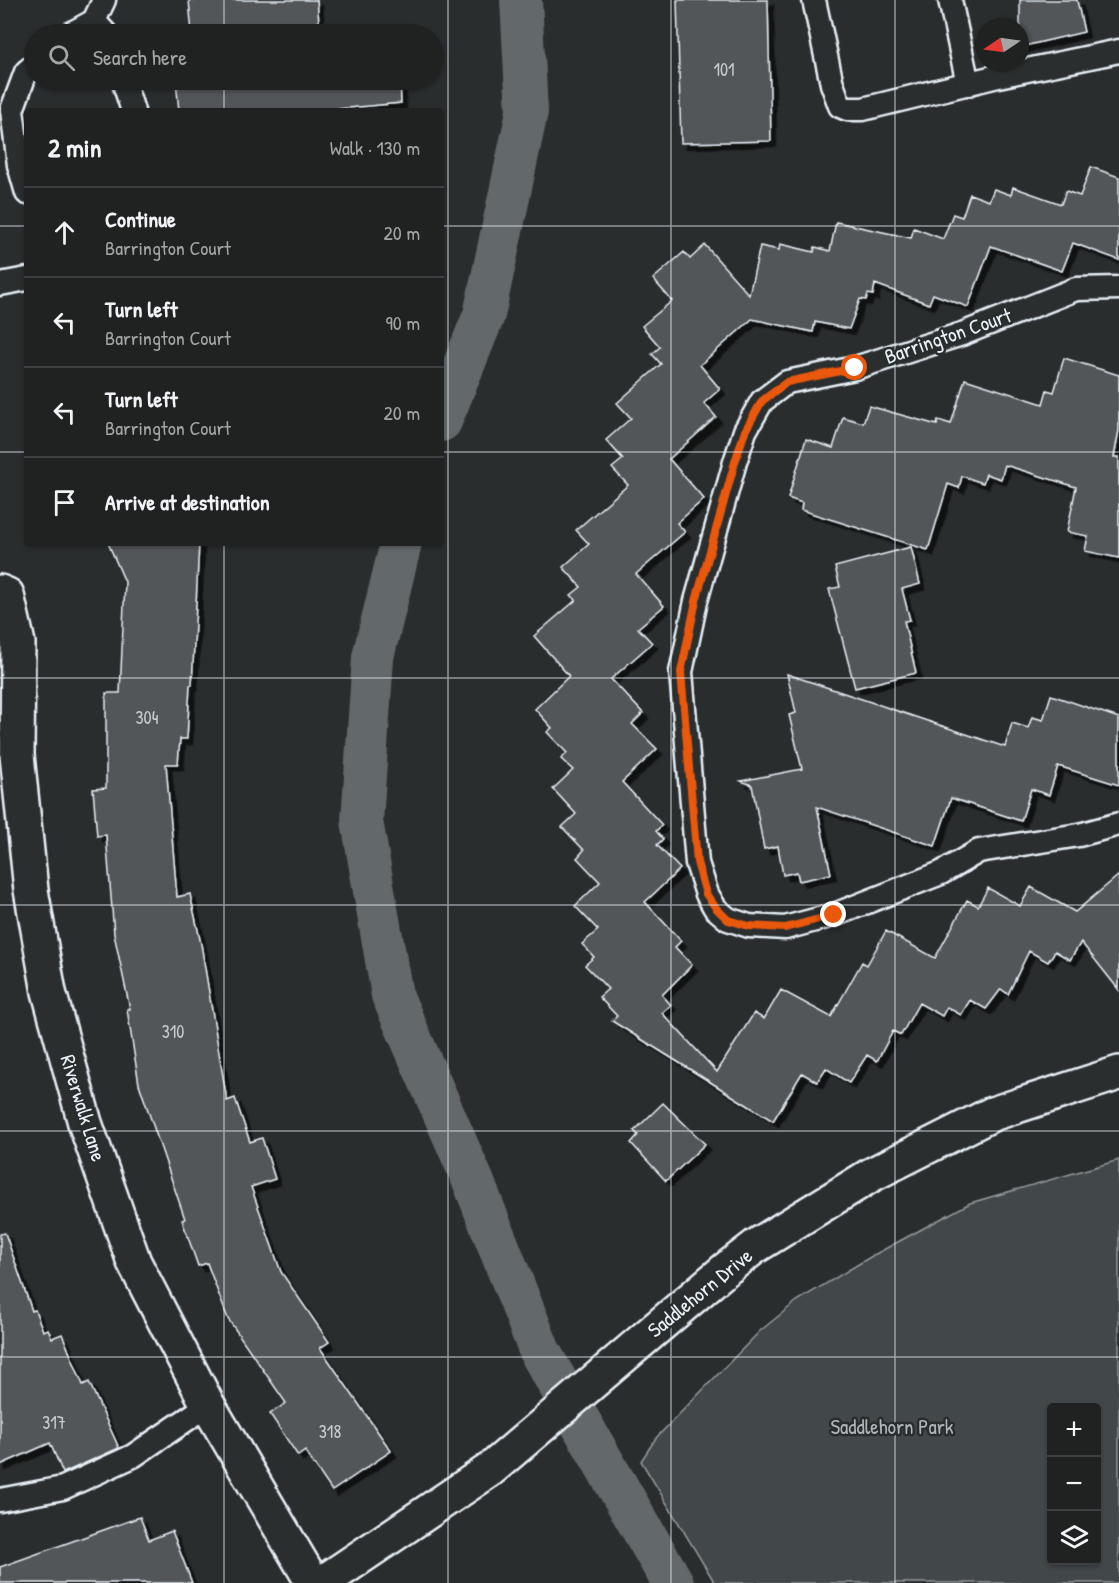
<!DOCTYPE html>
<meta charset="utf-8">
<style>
:root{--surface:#202222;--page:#2d2f2f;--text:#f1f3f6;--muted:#a2a4a5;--line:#3d3f40}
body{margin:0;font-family:"Patrick Hand",sans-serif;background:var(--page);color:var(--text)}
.controls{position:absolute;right:18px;bottom:18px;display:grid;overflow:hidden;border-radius:6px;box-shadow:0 2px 4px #0004}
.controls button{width:54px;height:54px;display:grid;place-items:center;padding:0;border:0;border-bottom:2px solid var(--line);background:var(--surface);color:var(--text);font:30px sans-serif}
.compass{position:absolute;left:975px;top:18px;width:54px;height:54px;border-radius:50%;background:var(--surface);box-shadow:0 2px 4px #0004;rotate:257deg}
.stop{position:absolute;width:18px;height:18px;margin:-14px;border:4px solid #ea580c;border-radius:50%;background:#fff}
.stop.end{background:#ea580c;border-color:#fff;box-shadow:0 2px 6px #0008}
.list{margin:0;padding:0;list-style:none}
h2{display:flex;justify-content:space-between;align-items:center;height:78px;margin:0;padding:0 24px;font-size:26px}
h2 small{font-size:20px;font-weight:400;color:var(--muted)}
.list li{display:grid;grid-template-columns:39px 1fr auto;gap:18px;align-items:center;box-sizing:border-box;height:90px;padding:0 24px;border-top:2px solid var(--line)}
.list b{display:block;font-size:22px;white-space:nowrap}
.list p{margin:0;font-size:20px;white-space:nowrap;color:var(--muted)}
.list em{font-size:20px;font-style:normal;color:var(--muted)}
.icon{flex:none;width:33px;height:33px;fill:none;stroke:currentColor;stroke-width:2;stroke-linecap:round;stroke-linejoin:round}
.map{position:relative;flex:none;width:1119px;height:1583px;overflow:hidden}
.search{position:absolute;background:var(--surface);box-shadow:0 2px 4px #0004;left:24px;top:24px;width:420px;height:66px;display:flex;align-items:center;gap:15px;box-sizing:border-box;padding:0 21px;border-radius:33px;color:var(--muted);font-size:22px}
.panel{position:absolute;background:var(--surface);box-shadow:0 2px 4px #0004;left:24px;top:108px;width:420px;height:438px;border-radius:6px}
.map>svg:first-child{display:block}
.green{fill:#424648;stroke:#959ca0;stroke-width:1.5;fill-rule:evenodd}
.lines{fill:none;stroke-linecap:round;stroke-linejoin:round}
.canal{stroke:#63686b;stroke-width:42}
.building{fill:#535759;stroke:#e8f1f8;stroke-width:1.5;filter:url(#shadow)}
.lane-casing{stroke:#e8f1f8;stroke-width:27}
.street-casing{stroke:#e8f1f8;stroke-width:38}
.secondary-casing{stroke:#e8f1f8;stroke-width:38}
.lane{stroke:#2a2d2e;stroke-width:22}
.street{stroke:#2a2d2e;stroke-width:33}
.secondary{stroke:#2a2d2e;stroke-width:33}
.route{stroke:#ea580c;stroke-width:8}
.grid{fill:none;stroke:#e8f1f8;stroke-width:1.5;stroke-opacity:0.55}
.labels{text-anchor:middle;stroke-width:5;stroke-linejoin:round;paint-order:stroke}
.number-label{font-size:18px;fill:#c3cad0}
.street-label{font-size:21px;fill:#e8f1f8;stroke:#2a2d2e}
.park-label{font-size:21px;fill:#aeb5ba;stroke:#2a2d2e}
</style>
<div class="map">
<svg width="1119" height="1583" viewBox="0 0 1119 1583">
<defs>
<filter id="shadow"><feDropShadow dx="5.5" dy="5.5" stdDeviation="0" flood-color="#0009"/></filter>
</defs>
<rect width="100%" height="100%" fill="#2a2d2e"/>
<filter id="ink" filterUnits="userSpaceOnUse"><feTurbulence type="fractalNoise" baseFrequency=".0167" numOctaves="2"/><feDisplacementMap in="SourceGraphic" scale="12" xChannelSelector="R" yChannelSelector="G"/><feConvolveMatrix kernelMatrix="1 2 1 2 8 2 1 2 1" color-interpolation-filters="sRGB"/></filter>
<g filter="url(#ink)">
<!-- green -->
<path class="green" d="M1119,1160V1583H715L641,1461L656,1438L760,1331L797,1301L872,1256L970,1203ZM1052,1408H1096V1560H1052Z"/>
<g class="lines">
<!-- canal -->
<g class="canal">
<polyline points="441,421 484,315 527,112 521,0"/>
<polyline points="401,543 373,657 362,821 392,995 474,1183 540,1352 673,1583"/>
</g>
</g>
<!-- building -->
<g class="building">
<polygon points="189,0 317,0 320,34 192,34"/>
<polygon points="677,0 768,0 771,141 681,143"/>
<polygon points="1020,0 1077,0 1084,32 1020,47"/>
<polygon points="176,80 400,80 401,103 337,109 337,111 179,111"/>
<polygon points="1091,167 1119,177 1119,260 1073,243 1062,271 991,246 968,307 933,294 929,304 875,284 873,295 868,294 866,300 860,299 849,329 815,322 813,332 752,319 700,365 720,389 704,403 716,417 669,459 704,499 677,523 685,532 636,574 664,606 638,628 652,643 611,679 643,713 632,724 657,749 622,782 662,825 656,831 663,839 657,845 680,869 645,902 681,941 675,947 692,965 662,995 671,1005 662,1013 717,1072 754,1013 764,1019 781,990 831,1017 862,962 867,965 886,931 935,958 967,900 978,906 988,888 1020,906 1031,887 1075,912 1119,875 1119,990 1081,942 1070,960 1055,951 1048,962 1029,951 1008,994 1001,989 986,1009 970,1000 961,1015 947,1007 942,1016 919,1003 901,1035 893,1031 877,1061 867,1055 849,1083 826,1068 817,1082 802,1073 773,1121 612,1021 617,1016 599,997 608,989 585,965 594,957 582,944 598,930 575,906 600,882 577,858 584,850 562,827 576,814 553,789 573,770 561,759 567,753 547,732 552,728 535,709 569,676 534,636 576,600 571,595 581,587 563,567 589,544 576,530 628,485 612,468 623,459 606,440 631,418 617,403 661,364 652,354 660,347 642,326 672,301 653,279 684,252 690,259 705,245 749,295 760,246 779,250 780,244 814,252 815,247 830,251 836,222 911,238 914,228 943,239 953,214 962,217 970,194 989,201 994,189 1011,195 1013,187 1061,204 1066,191 1080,196"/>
<polygon points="1064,358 1119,375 1119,430 1114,457 1119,457 1119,558 1085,551 1088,536 1067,532 1076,487 1005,465 1001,479 986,474 983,483 962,476 959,488 948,484 928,550 801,510 802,503 788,498 806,439 833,448 843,417 863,423 869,406 937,425 938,420 951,424 965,379 1043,404 1047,390 1054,392"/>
<polygon points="108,543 199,543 192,685 190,685 187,739 180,739 178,764 166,764 177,897 190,894 201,944 227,1101 235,1098 250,1142 262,1138 275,1179 251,1187 281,1272 329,1342 320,1348 391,1451 332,1491 305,1451 298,1456 270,1414 286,1403 228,1319 207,1263 198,1266 182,1220 185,1219 139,1084 127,1009 130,1009 114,934 106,835 97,836 93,789 106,788 106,693 120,693 125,582"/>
<polygon points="911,547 920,584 902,589 910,620 904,621 916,673 855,688 829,589 840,587 835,567"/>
<polygon points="787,674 1005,747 1012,723 1028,728 1032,717 1043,720 1051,695 1119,718 1119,785 1058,766 1049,795 1031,789 1021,821 951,798 935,846 817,807 831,874 799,881 797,872 783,875 778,846 764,849 752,785 741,781 802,769 789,715 796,713"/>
<polygon points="663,1103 705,1144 666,1181 631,1143 638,1135 634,1131"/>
<polygon points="5,1233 32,1311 35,1310 43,1331 48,1329 52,1338 62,1334 83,1385 89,1382 119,1448 63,1473 50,1443 0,1465 0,1234"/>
<polygon points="140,1517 149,1540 172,1531 192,1583 0,1583 0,1567"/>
</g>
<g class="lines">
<defs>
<g id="lane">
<polyline points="104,0 94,21 106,34"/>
<polyline points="814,0 832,84 840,106 847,109 863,109 998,76 1119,51"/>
<polyline points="950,0 968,84"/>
<polyline points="70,34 94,21"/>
<polyline points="123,80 133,111"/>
<polyline points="27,193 19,165 12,110 26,72 34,65"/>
<polyline points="0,284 27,279"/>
<polyline points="1119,288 1076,289 962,334 855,368 787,382 762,401 745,431 735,462 696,601 681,672 697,863 707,894 715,908 728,919 749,926 785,928 834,915 941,873 979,851 1079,835 1119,824"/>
<polyline points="0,1500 63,1488 133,1456 208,1405"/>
</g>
<polyline id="street" points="0,592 7,595 18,643 17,755 31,890 49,992 85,1123 134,1262 208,1405 313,1583"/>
<polyline id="secondary" points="322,1583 491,1469 726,1269 756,1246 871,1175 992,1114 1119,1073"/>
</defs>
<!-- lane casing -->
<use href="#lane" class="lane-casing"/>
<!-- street casing -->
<use href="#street" class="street-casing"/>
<!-- secondary casing -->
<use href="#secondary" class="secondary-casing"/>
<!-- lane -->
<use href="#lane" class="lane"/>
<!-- street -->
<use href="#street" class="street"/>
<!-- secondary -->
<use href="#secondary" class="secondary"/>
</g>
</g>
<g class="lines" filter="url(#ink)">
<!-- route -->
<polyline class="route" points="834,915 785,928 749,926 728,920 716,908 706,894 697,862 681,672 696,601 735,462 745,431 762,401 787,382 855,368"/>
</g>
<!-- grid -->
<path class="grid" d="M224,0V34M448,0V1583M671,0V1583M895,0V1583M224,80V111M0,226H27M441,226H1119M0,452H27M441,452H1119M224,543V1583M0,678H1119M0,905H1119M0,1131H1119M0,1357H1119"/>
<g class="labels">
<!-- number labels -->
<g class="number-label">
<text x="724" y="76">101</text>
<text x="147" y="724">304</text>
<text x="173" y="1038">310</text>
<text x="54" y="1429">317</text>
<text x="330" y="1438">318</text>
</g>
<!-- street labels -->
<g class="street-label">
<text transform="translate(948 336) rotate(-19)" y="7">Barrington Court</text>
<text transform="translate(83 1108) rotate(73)" y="7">Riverwalk Lane</text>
<text transform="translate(700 1293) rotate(-39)" y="7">Saddlehorn Drive</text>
</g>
<!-- park labels -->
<g class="park-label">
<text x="892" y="1434">Saddlehorn Park</text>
</g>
</g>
</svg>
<div class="controls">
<button>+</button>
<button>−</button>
<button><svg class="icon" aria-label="layers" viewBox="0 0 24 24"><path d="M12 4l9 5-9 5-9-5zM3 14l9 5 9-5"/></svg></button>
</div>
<svg class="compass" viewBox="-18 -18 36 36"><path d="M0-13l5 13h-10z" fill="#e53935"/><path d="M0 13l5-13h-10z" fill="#a2a4a5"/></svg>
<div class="stop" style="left:855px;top:368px"></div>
<div class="stop end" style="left:834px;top:915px"></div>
<div class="search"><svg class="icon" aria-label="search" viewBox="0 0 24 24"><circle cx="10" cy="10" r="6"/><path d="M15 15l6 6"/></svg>Search here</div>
<section class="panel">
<h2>2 min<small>Walk · 130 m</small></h2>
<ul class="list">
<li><svg class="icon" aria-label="ahead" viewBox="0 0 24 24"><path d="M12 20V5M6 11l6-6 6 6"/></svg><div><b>Continue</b><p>Barrington Court</p></div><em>20 m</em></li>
<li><svg class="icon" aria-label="left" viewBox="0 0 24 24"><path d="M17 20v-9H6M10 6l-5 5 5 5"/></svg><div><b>Turn left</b><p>Barrington Court</p></div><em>90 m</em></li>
<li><svg class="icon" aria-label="left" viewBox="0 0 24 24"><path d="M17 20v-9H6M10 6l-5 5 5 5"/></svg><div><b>Turn left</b><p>Barrington Court</p></div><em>20 m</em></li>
<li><svg class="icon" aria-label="arrive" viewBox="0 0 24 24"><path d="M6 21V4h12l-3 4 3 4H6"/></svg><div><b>Arrive at destination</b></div></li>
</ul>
</section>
</div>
